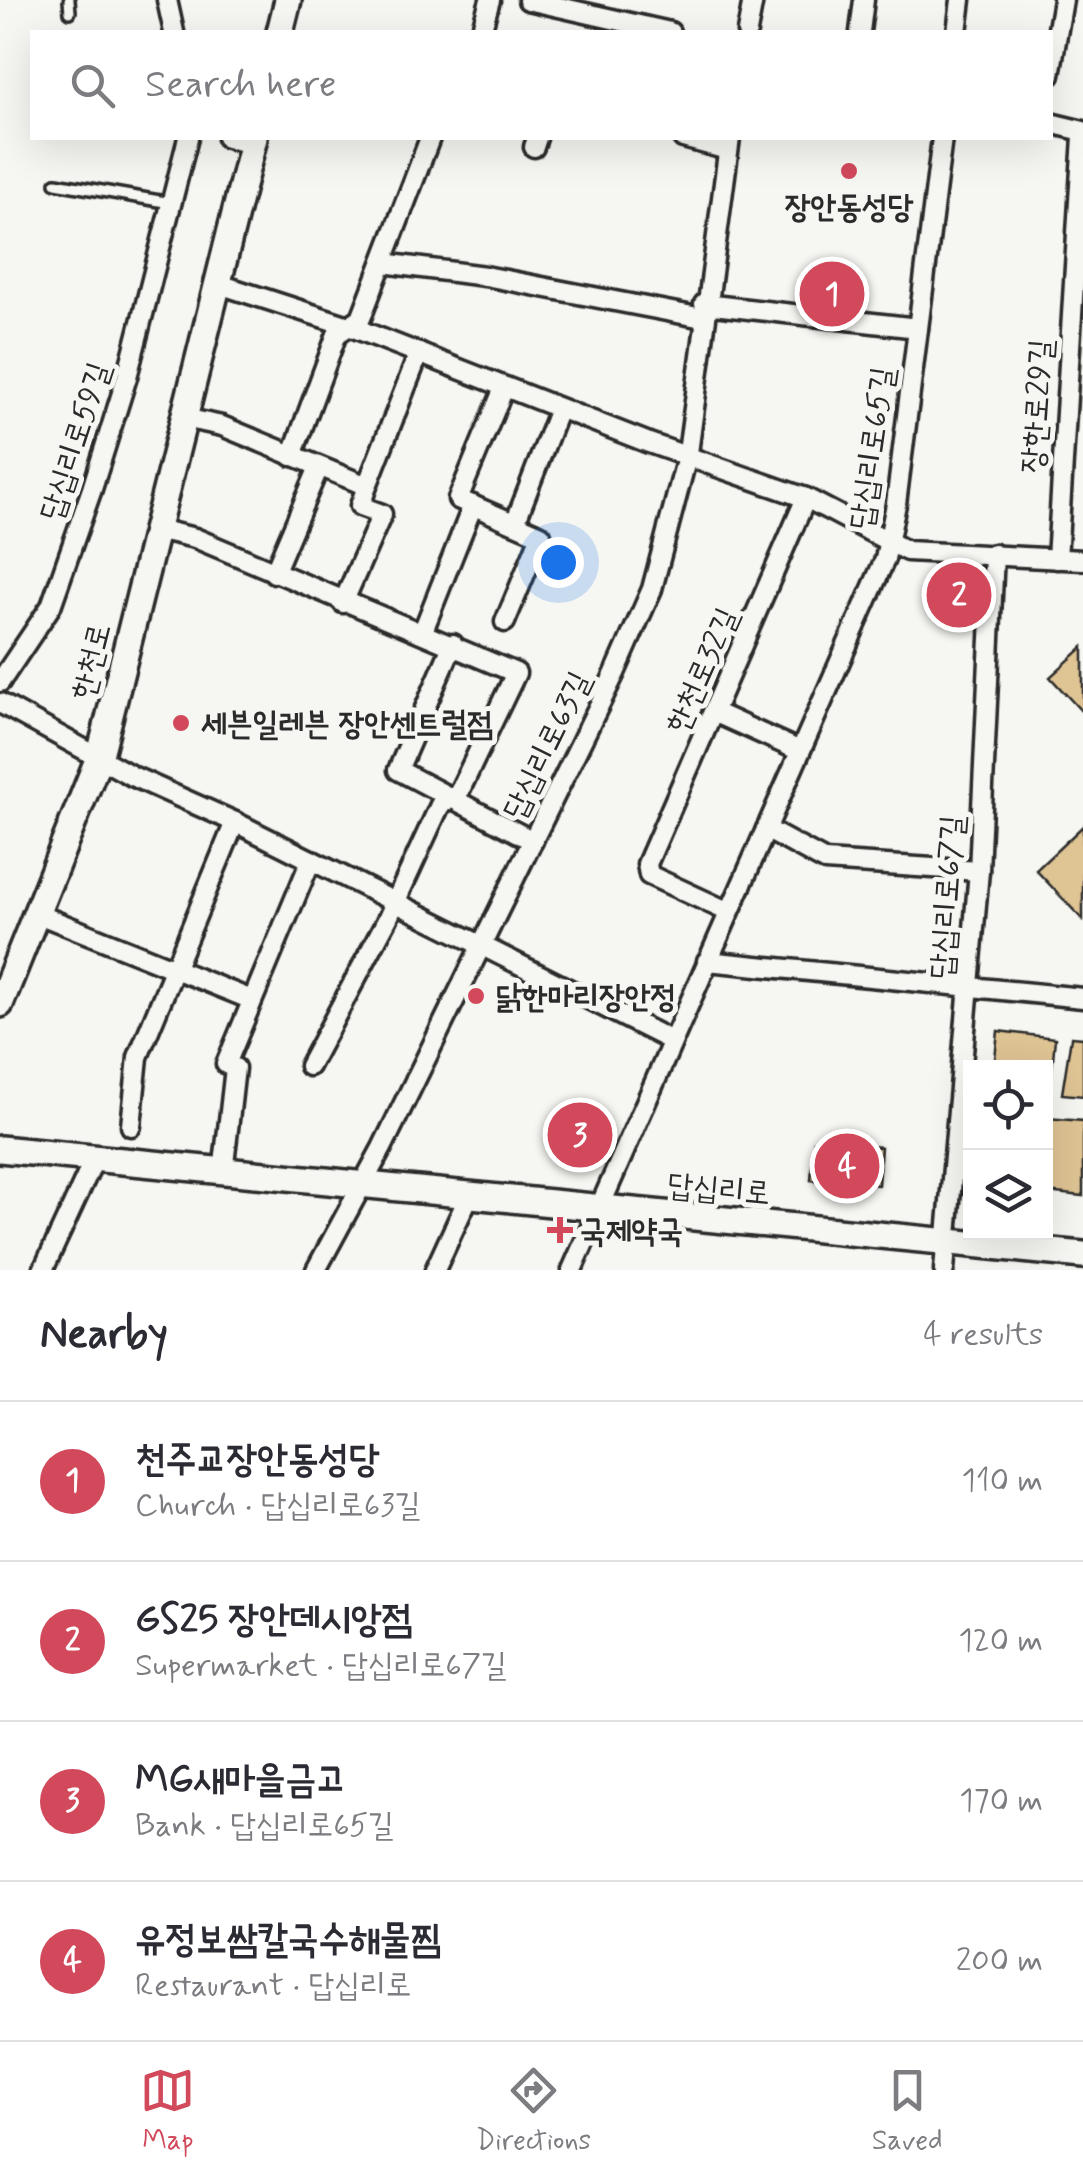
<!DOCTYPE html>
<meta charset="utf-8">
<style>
:root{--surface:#fff;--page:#f7f7f7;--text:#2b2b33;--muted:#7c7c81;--line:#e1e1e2;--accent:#d1495b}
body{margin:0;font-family:Mynerve,"Poor Story",sans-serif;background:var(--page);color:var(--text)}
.controls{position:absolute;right:30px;bottom:30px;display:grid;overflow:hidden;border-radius:0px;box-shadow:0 10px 40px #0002}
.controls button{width:90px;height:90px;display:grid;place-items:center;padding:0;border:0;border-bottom:2px solid var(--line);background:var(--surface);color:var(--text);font:50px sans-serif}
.you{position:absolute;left:558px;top:562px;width:35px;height:35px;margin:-25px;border:8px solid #fff;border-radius:50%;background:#1a73e8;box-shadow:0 0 0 15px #1a73e833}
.badge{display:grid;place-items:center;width:65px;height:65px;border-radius:50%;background:var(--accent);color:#fff;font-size:32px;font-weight:700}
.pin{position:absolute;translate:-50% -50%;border:5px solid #fff;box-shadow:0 2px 10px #0006}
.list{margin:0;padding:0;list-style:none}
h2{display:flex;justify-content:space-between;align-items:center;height:130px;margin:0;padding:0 40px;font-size:42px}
h2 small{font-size:32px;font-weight:400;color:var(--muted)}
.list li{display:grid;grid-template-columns:65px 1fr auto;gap:30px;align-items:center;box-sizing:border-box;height:160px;padding:0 40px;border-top:2px solid var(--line)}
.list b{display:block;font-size:38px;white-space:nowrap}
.list p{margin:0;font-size:32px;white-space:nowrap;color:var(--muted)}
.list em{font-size:32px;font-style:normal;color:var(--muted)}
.icon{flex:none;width:55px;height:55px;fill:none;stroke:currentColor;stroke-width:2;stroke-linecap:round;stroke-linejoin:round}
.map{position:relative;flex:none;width:1083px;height:1270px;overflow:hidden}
.search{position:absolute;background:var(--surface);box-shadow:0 10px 40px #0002;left:30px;right:30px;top:30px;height:110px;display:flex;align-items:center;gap:25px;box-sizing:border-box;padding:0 35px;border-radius:0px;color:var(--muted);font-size:38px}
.sheet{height:770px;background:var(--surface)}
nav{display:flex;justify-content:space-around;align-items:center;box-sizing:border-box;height:140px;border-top:2px solid var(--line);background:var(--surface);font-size:28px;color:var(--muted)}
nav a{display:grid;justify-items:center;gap:5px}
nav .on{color:var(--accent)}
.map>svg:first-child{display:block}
.building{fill:#dfc494;stroke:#2b2b2b;stroke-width:2.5}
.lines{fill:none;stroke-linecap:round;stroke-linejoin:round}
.lane-casing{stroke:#2b2b2b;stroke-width:16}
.street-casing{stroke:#2b2b2b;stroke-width:25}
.secondary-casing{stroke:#2b2b2b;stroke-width:32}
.lane{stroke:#f6f6f2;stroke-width:9}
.street{stroke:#f6f6f2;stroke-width:18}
.secondary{stroke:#f6f6f2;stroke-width:25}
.poi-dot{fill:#d1495b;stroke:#f6f6f2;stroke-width:4}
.labels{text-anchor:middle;stroke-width:10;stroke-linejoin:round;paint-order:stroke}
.poi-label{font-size:32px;font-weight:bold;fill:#2b2b2b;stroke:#f6f6f2;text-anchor:start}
.street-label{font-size:32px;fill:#2b2b2b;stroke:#f6f6f2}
</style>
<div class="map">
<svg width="1083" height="1270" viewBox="0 0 1083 1270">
<rect width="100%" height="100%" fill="#f6f6f2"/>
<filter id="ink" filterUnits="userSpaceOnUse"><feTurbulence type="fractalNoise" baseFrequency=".01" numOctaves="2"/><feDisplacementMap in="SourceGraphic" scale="20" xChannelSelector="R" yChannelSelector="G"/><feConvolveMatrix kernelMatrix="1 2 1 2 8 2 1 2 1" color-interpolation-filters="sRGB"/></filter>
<g filter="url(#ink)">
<!-- building -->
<g class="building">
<polygon points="1083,647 1083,713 1050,677"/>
<polygon points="1083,826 1083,920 1036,870"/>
<polygon points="998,1031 1055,1038 1048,1112 1046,1068 994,1068"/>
<polygon points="1071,1037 1083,1038 1083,1096 1062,1094"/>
<polygon points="1046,1118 1083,1121 1083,1196 1046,1192"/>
<polygon points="970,1127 970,1196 963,1195"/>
<polygon points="814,1141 881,1147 878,1185 811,1180"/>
</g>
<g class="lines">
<defs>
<g id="lane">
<polyline points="69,0 70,12"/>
<polyline points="56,183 171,203"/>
</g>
<g id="street">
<polyline points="167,0 174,32"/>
<polyline points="528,0 670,32"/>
<polyline points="481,32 490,0"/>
<polyline points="747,32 753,0"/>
<polyline points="860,32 864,0"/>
<polyline points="957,32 961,0"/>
<polyline points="1050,75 1063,0"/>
<polyline points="1050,123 1083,131"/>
<polyline points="227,138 253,144"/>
<polyline points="683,138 728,150"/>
<polyline points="534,147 537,138"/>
<polyline points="383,263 485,276 703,318"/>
<polyline points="219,284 349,326 649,443 806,498 907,551 1083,560"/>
<polyline points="704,304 918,328"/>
<polyline points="504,388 458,499 541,535 505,622"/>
<polyline points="184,418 222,426 367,486 360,506 382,514 343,603"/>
<polyline points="292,456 337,334 361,318 430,138"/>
<polyline points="367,486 419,353"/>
<polyline points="515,523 559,409"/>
<polyline points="156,529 195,538 516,673 458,794 440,805 388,918 309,1066"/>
<polyline points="1057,559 1083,136"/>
<polyline points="274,573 319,467"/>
<polyline points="423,631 473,505"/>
<polyline points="453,644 398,770 533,841"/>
<polyline points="0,682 51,606 92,489 127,377 188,138"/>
<polyline points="0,703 132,776 235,822 672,1041"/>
<polyline points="716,713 800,751"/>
<polyline points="766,829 825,861 979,871"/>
<polyline points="729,912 649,875 647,864 806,498"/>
<polyline points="38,914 252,1000"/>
<polyline points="707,961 1083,998"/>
<polyline points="131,1126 138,1057 235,822"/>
<polyline points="223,1173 235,1068 226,1064 311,860"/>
<polyline points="43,1270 94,1160"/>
<polyline points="316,1270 382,1148 615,673 652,589 688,453 730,138"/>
<polyline points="435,1270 468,1198"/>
<polyline points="572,1270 885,559 896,504 942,138"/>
<polyline points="944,1270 979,871 994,554"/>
</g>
<g id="secondary">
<polyline points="280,32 288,0"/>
<polyline points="0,1004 100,755 254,138"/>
<polyline points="0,1149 1083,1255"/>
</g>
</defs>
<!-- lane casing -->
<use href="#lane" class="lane-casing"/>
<!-- street casing -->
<use href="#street" class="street-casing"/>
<!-- secondary casing -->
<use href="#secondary" class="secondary-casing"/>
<!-- lane -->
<use href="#lane" class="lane"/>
<!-- street -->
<use href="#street" class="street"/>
<!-- secondary -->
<use href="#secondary" class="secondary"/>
</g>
</g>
<!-- markers -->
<g class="poi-dot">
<circle cx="849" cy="171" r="10"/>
<circle cx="181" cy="723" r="10"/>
<circle cx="476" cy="996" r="10"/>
<path d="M555 1215h10v10h10v10h-10v10h-10v-10h-10v-10h10z"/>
</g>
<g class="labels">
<!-- poi labels -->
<g class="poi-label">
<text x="849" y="217" text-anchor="middle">장안동성당</text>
<text x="201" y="734">세븐일레븐 장안센트럴점</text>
<text x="496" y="1007">닭한마리장안정</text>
<text x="580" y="1241">국제약국</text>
</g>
<!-- street labels -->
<g class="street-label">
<text transform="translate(1036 406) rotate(-86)" y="11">장한로29길</text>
<text transform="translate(74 441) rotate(-72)" y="11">답십리로59길</text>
<text transform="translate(871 448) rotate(-82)" y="11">답십리로65길</text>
<text transform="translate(90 661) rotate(-76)" y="11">한천로</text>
<text transform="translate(701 670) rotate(-66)" y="11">한천로32길</text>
<text transform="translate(546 745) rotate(-64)" y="11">답십리로63길</text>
<text transform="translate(946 897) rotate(-86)" y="11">답십리로67길</text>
<text transform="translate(719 1188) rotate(5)" y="11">답십리로</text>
</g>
</g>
</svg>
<div class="controls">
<button><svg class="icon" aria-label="locate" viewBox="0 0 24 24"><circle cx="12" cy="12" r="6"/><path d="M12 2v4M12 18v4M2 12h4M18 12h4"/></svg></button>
<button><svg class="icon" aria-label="layers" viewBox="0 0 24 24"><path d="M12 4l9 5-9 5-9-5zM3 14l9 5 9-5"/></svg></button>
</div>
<div class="you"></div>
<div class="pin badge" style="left:832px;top:294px">1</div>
<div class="pin badge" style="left:959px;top:595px">2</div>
<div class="pin badge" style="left:580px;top:1135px">3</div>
<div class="pin badge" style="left:847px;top:1166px">4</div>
<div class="search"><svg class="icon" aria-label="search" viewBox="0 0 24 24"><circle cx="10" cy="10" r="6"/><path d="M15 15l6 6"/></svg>Search here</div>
</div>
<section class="sheet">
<h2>Nearby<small>4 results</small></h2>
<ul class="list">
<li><span class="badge">1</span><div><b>천주교장안동성당</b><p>Church · 답십리로63길</p></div><em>110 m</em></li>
<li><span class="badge">2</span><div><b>GS25 장안데시앙점</b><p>Supermarket · 답십리로67길</p></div><em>120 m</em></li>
<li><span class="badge">3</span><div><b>MG새마을금고</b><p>Bank · 답십리로65길</p></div><em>170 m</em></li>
<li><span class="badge">4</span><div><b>유정보쌈칼국수해물찜</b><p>Restaurant · 답십리로</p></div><em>200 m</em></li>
</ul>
</section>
<nav>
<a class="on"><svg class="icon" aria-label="map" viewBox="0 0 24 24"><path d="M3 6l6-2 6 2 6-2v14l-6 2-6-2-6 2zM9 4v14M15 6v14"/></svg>Map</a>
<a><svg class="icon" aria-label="directions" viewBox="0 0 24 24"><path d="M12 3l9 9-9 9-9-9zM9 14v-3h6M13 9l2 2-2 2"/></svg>Directions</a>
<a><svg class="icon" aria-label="saved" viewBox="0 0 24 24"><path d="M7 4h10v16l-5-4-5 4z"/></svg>Saved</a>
</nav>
